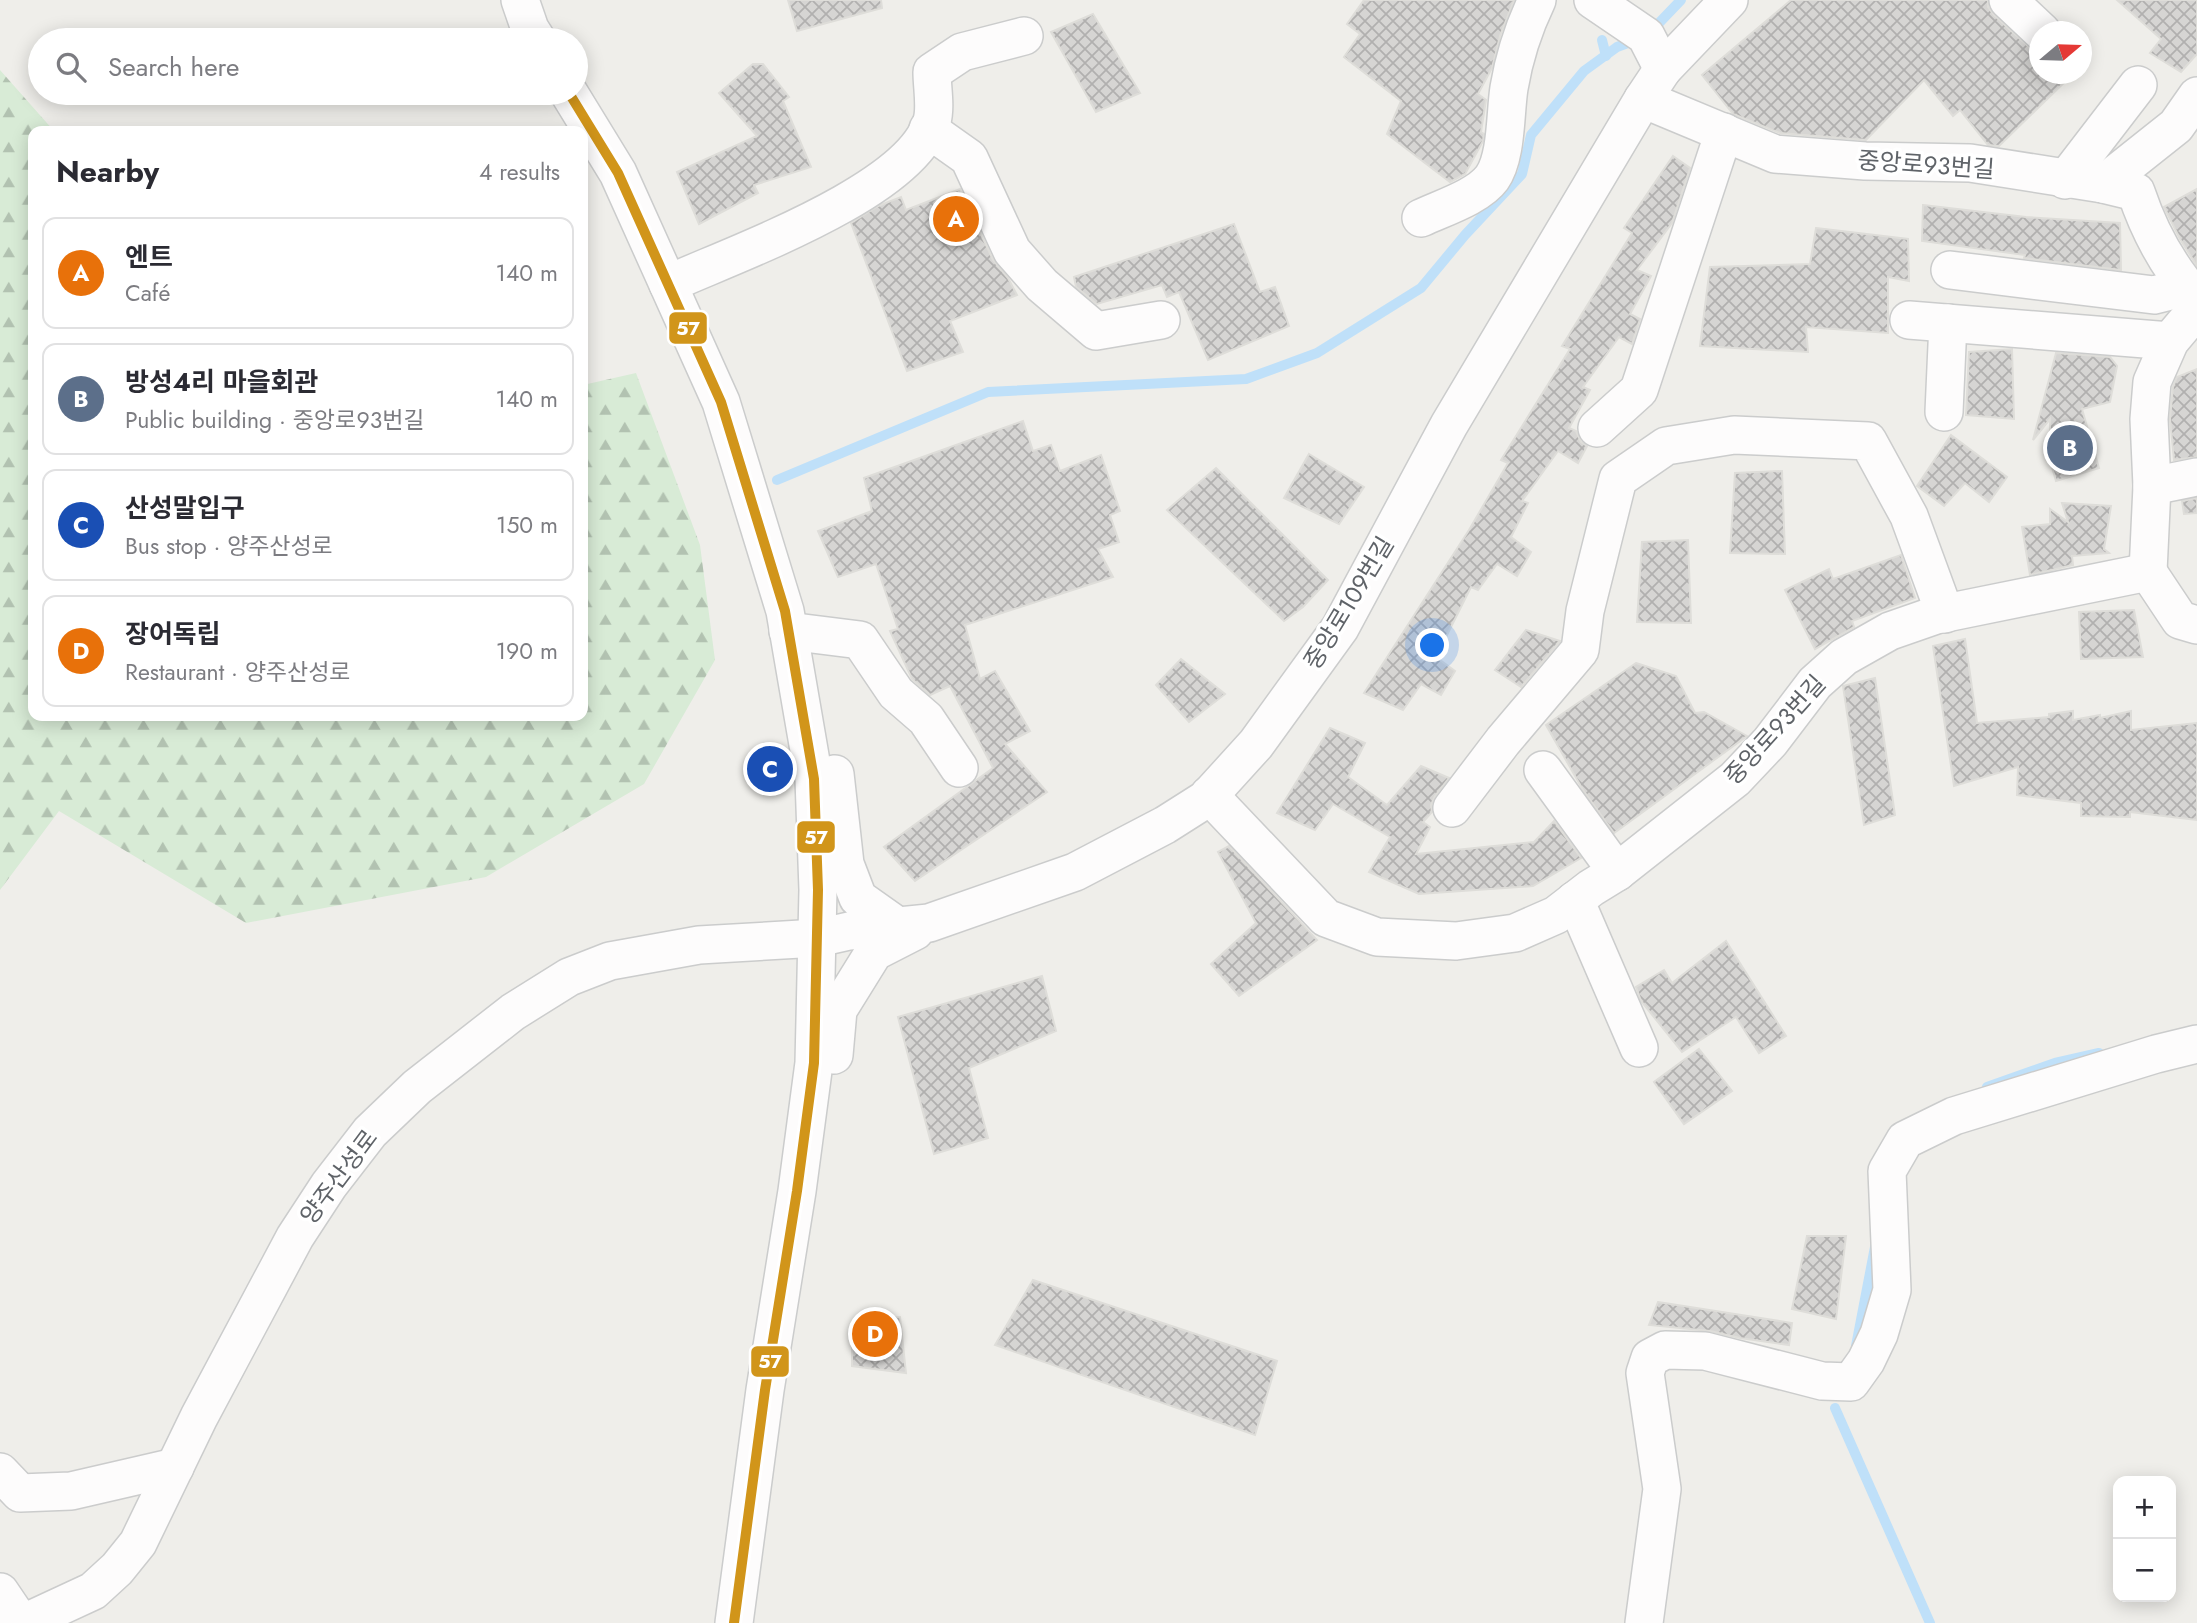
<!DOCTYPE html>
<meta charset="utf-8">
<style>
:root{--surface:#fff;--page:#f7f7f7;--text:#2b2b33;--muted:#7c7c81;--line:#e1e1e2;--accent:#0b8043}
body{margin:0;font-family:Jost,"Noto Sans KR",sans-serif;background:var(--page);color:var(--text)}
.controls{position:absolute;right:21px;bottom:21px;display:grid;overflow:hidden;border-radius:14px;box-shadow:0 4px 18px #0003}
.controls button{width:63px;height:63px;display:grid;place-items:center;padding:0;border:0;border-bottom:2px solid var(--line);background:var(--surface);color:var(--text);font:35px sans-serif}
.compass{position:absolute;left:2029px;top:21px;width:63px;height:63px;border-radius:50%;background:var(--surface);box-shadow:0 4px 18px #0003;rotate:71deg}
.you{position:absolute;left:1433px;top:646px;width:24px;height:24px;margin:-18px;border:5px solid #fff;border-radius:50%;background:#1a73e8;box-shadow:0 0 0 10px #1a73e833}
.badge{display:grid;place-items:center;width:46px;height:46px;border-radius:50%;background:var(--accent);color:#fff;font-size:23px;font-weight:700}
.pin{position:absolute;translate:-50% -50%;border:4px solid #fff;box-shadow:0 2px 7px #0006}
.list{margin:0;padding:0;list-style:none}
h2{display:flex;justify-content:space-between;align-items:center;height:91px;margin:0;padding:0 28px;font-size:30px}
h2 small{font-size:23px;font-weight:400;color:var(--muted)}
.list li{display:grid;grid-template-columns:46px 1fr auto;gap:21px;align-items:center;box-sizing:border-box;height:112px;margin:0 14px 14px;padding:0 14px;border:2px solid var(--line);border-radius:14px}
.list b{display:block;font-size:26px;white-space:nowrap}
.list p{margin:0;font-size:23px;white-space:nowrap;color:var(--muted)}
.list em{font-size:23px;font-style:normal;color:var(--muted)}
.icon{flex:none;width:38px;height:38px;fill:none;stroke:currentColor;stroke-width:2;stroke-linecap:round;stroke-linejoin:round}
.map{position:relative;flex:none;width:2197px;height:1623px;overflow:hidden}
.search{position:absolute;background:var(--surface);box-shadow:0 4px 18px #0003;left:28px;top:28px;width:560px;height:77px;display:flex;align-items:center;gap:18px;box-sizing:border-box;padding:0 24px;border-radius:38px;color:var(--muted);font-size:26px}
.panel{position:absolute;background:var(--surface);box-shadow:0 4px 18px #0003;left:28px;top:126px;width:560px;height:595px;border-radius:14px}
.map>svg:first-child{display:block}
.forest{fill:url(#forest-firs)}
.lines{fill:none;stroke-linecap:round;stroke-linejoin:round}
.stream{stroke:#bfe0f9;stroke-width:10}
.building{fill:url(#building-cross-hatch);stroke:#deddd9;stroke-width:2}
.minor-casing{stroke:#cbcccc;stroke-width:40}
.minor{stroke:#fdfcfc;stroke-width:37}
.bus-1-casing{stroke:#fff;stroke-width:16}
.bus-1{stroke:#d1951a;stroke-width:10}
.labels{text-anchor:middle;stroke-width:7;stroke-linejoin:round;paint-order:stroke}
.street-label{font-size:24px;fill:#5f6368;stroke:#fff}
.line-badge{stroke:#fff;stroke-width:2.5}
.badge-label{font-size:19px;text-anchor:middle;font-weight:bold;fill:#fff}
</style>
<div class="map">
<svg width="2197" height="1623" viewBox="0 0 2197 1623">
<defs>
<pattern id="forest-firs" width="22" height="20" patternUnits="userSpaceOnUse" patternTransform="scale(1.75)"><rect width="22" height="20" fill="#d8ebd6"/><path d="M5 1l3.5 6h-7zM16 11l3.5 6h-7z" fill="#b2c2b1"/></pattern>
<pattern id="building-cross-hatch" width="8" height="8" patternUnits="userSpaceOnUse" patternTransform="scale(1.75)"><rect width="8" height="8" fill="#d6d5d3"/><path d="M0 0l8 8M0 8l8-8" fill="none" stroke="#b1b0af"/></pattern>
</defs>
<rect width="100%" height="100%" fill="#efeeea"/>
<!-- forest -->
<polygon class="forest" points="0,70 54,131 33,131 33,716 583,716 583,385 636,373 700,545 715,660 644,784 486,877 246,923 59,811 0,890"/>
<g class="lines">
<!-- stream -->
<g class="stream">
<polyline points="1648,31 1659,23 1681,0"/>
<polyline points="1602,40 1606,56"/>
<polyline points="777,480 988,392 1246,379 1317,353 1421,288 1465,235 1522,174 1531,135 1584,71 1617,47 1636,40"/>
<polyline points="1987,1087 2055,1063 2099,1053"/>
<polyline points="1856,1346 1875,1247"/>
<polyline points="1835,1408 1930,1623"/>
</g>
</g>
<!-- building -->
<g class="building">
<polygon points="788,0 881,0 882,8 797,31"/>
<polygon points="1364,0 1514,0 1500,36 1492,68 1478,94 1486,100 1481,132 1484,134 1483,141 1465,174 1450,182 1387,134 1401,101 1344,57 1360,34 1347,24"/>
<polygon points="1791,0 1988,0 1988,7 1994,15 2040,57 2040,74 2073,74 1999,146 1988,145 1960,110 1953,116 1924,80 1866,140 1780,133 1733,114 1702,75"/>
<polygon points="2117,0 2197,0 2197,54 2181,72 2150,53 2161,39"/>
<polygon points="1093,14 1140,93 1096,112 1051,32"/>
<polygon points="753,64 763,64 789,97 783,101 811,167 754,185 758,193 699,224 677,172 757,136 719,93"/>
<polygon points="1673,156 1690,168 1672,223 1637,270 1651,276 1630,314 1640,319 1632,344 1619,337 1583,387 1590,390 1569,428 1576,431 1581,442 1587,446 1578,463 1558,451 1522,501 1528,503 1511,537 1531,552 1517,576 1497,564 1478,590 1471,587 1436,657 1455,671 1441,695 1421,684 1403,710 1364,693 1469,530 1508,463 1501,460 1570,349 1562,346 1632,233 1624,228"/>
<polygon points="960,189 993,260 1008,278 1017,295 950,321 963,352 907,371 851,223 878,206 901,197 906,210"/>
<polygon points="2197,189 2197,266 2180,239 2164,207"/>
<polygon points="1923,205 2026,217 2120,223 2121,270 2024,258 2025,255 1922,241"/>
<polygon points="1234,224 1260,292 1275,287 1289,326 1208,360 1179,292 1167,297 1162,285 1097,304 1076,287 1074,277"/>
<polygon points="1816,228 1908,239 1909,281 1888,277 1888,333 1806,327 1808,352 1700,346 1710,267 1810,264"/>
<polygon points="2012,349 2014,419 1966,415 1969,352"/>
<polygon points="2056,353 2110,357 2117,366 2110,402 2082,409 2099,468 2056,481 2050,460 2050,419 2033,440"/>
<polygon points="2197,369 2197,457 2174,460 2170,419 2173,387 2177,377"/>
<polygon points="1023,421 1033,451 1051,445 1060,471 1101,455 1120,511 1110,515 1119,542 1098,549 1113,577 965,625 980,679 995,671 1030,731 1005,744 1047,792 915,881 884,847 993,768 950,686 930,695 912,679 890,631 898,629 876,564 838,577 818,531 872,511 864,478"/>
<polygon points="1951,435 2007,477 1989,502 1965,483 1944,506 1917,486"/>
<polygon points="1309,454 1364,487 1339,524 1284,498"/>
<polygon points="1216,468 1328,580 1303,607 1284,621 1167,510"/>
<polygon points="1782,471 1785,554 1730,553 1735,473"/>
<polygon points="2197,498 2197,513 2184,514 2182,501"/>
<polygon points="2062,503 2111,506 2104,549 2109,553 2072,556 2073,565 2030,575 2022,527 2050,524 2050,509 2068,522"/>
<polygon points="1688,540 1691,623 1637,622 1642,542"/>
<polygon points="1901,555 1915,598 1852,621 1854,627 1815,649 1785,590 1829,569 1833,579"/>
<polygon points="2134,610 2143,657 2081,659 2079,612"/>
<polygon points="1526,630 1560,641 1521,687 1495,670"/>
<polygon points="1965,639 1977,723 2049,717 2049,714 2073,711 2073,720 2100,715 2100,718 2131,711 2131,730 2197,723 2197,820 2130,812 2130,817 2081,816 2081,803 2017,795 2018,767 1954,786 1933,646"/>
<polygon points="1181,659 1225,694 1189,722 1156,685"/>
<polygon points="1636,663 1676,676 1695,713 1704,712 1747,736 1614,833 1583,790 1546,725"/>
<polygon points="1875,678 1895,815 1864,825 1843,686"/>
<polygon points="1330,728 1365,743 1348,777 1387,805 1421,766 1449,778 1435,796 1431,805 1432,812 1423,822 1430,827 1416,854 1534,842 1554,821 1581,858 1533,886 1419,894 1369,872 1390,837 1333,804 1315,830 1277,813"/>
<polygon points="1229,846 1317,940 1239,996 1211,964 1256,923 1218,852"/>
<polygon points="1726,941 1786,1036 1759,1053 1736,1017 1682,1052 1641,1001 1636,987 1664,970 1672,983"/>
<polygon points="1042,976 1056,1031 969,1068 988,1138 934,1154 898,1017"/>
<polygon points="1699,1049 1732,1091 1684,1124 1654,1082"/>
<polygon points="1807,1236 1846,1236 1836,1319 1792,1309"/>
<polygon points="1033,1280 1277,1361 1255,1435 995,1345"/>
<polygon points="1658,1302 1792,1323 1789,1345 1740,1338 1710,1331 1649,1325"/>
<polygon points="900,1317 906,1373 852,1366 852,1322"/>
</g>
<g class="lines">
<defs>
<g id="minor">
<polyline points="520,0 530,29 537,40"/>
<polyline points="1593,0 1646,36 1663,69"/>
<polyline points="2008,0 2042,32"/>
<polyline points="569,93 618,173 721,402 785,611 814,779 818,890 814,1063 797,1191 765,1390 734,1623"/>
<path d="M1643,99L1775,154L1865,161L1970,163L2103,184L2136,192C2149,231 2170,269 2197,299"/>
<polyline points="928,129 969,158 1012,251 1042,285 1096,331 1161,320"/>
<polyline points="2065,180 2138,85"/>
<polyline points="2103,184 2176,126 2197,96"/>
<path d="M1421,218C1442,208 1478,197 1492,178C1507,157 1505,113 1509,88C1514,58 1524,27 1537,0"/>
<polyline points="1950,270 2154,295 2186,287"/>
<path d="M668,284C734,254 911,192 932,121C936,107 932,87 932,72L962,52L1024,36"/>
<polyline points="1909,320 2170,341"/>
<polyline points="1944,412 1948,323"/>
<polyline points="1597,428 1639,390 1724,132"/>
<polyline points="2152,486 2197,477"/>
<polyline points="2148,572 2152,486 2149,419 2152,382 2170,341 2197,309"/>
<polyline points="2148,572 2180,620 2197,625"/>
<polyline points="788,631 860,640 896,693 926,719 959,768"/>
<polyline points="1543,770 1617,872"/>
<polyline points="835,774 845,864 858,898 899,927"/>
<polyline points="1209,795 1326,918 1377,937 1456,941 1515,933 1556,915 1591,888 1617,872 1735,779 1770,742 1815,683 1844,657 1890,631 1936,615 2148,572"/>
<polyline points="1452,808 1503,741 1580,650 1585,611 1618,479 1666,446 1734,435 1868,441 1909,516 1945,614"/>
<polyline points="1575,900 1639,1048"/>
<polyline points="834,1055 838,1010 874,952 915,931"/>
<polyline points="0,1472 20,1493 71,1491 175,1467"/>
<polyline points="0,1592 21,1623"/>
<polyline points="24,1623 93,1591 117,1569 138,1543 199,1417 295,1237 329,1185 370,1132 417,1087 513,1012 569,977 610,961 699,945 818,938 849,931 929,923 1075,872 1165,825 1206,799 1256,744 1340,628 1449,425 1643,99 1663,69 1729,0"/>
<polyline points="1644,1623 1662,1489 1645,1373 1650,1358 1665,1350 1705,1351 1822,1381 1851,1382 1866,1361 1879,1334 1892,1290 1887,1171 1905,1140 1954,1116 2156,1054 2197,1044"/>
</g>
</defs>
<!-- minor casing -->
<use href="#minor" class="minor-casing"/>
<!-- minor -->
<use href="#minor" class="minor"/>
<defs>
<polyline id="bus-1" points="569,93 618,173 721,402 785,611 814,779 818,890 814,1063 797,1191 765,1390 734,1623"/>
</defs>
<!-- bus-1 casing -->
<use href="#bus-1" class="bus-1-casing"/>
<!-- bus-1 -->
<use href="#bus-1" class="bus-1"/>
</g>
<g class="labels">
<!-- street labels -->
<g class="street-label">
<text transform="translate(1926 165) rotate(4)" y="8">중앙로93번길</text>
<text transform="translate(1349 603) rotate(-59)" y="8">중앙로109번길</text>
<text transform="translate(1775 730) rotate(-48)" y="8">중앙로93번길</text>
<text transform="translate(339 1177) rotate(-53)" y="8">양주산성로</text>
</g>
</g>
<g class="line-badge">
<rect x="668" y="311" width="40" height="34" rx="7" fill="#d1951a"/>
<rect x="796" y="820" width="40" height="34" rx="7" fill="#d1951a"/>
<rect x="750" y="1345" width="40" height="33" rx="7" fill="#d1951a"/>
</g>
<g class="badge-label">
<text x="688" y="335">57</text>
<text x="816" y="844">57</text>
<text x="770" y="1368">57</text>
</g>
</svg>
<div class="controls">
<button>+</button>
<button>−</button>
</div>
<svg class="compass" viewBox="-18 -18 36 36"><path d="M0-13l5 13h-10z" fill="#e53935"/><path d="M0 13l5-13h-10z" fill="#7c7c81"/></svg>
<div class="you"></div>
<div class="pin badge" style="left:956px;top:219px;background:#e8710a">A</div>
<div class="pin badge" style="left:2070px;top:448px;background:#5c6f8a">B</div>
<div class="pin badge" style="left:770px;top:769px;background:#1a4fb4">C</div>
<div class="pin badge" style="left:875px;top:1334px;background:#e8710a">D</div>
<div class="search"><svg class="icon" aria-label="search" viewBox="0 0 24 24"><circle cx="10" cy="10" r="6"/><path d="M15 15l6 6"/></svg>Search here</div>
<section class="panel">
<h2>Nearby<small>4 results</small></h2>
<ul class="list">
<li><span class="badge" style="background:#e8710a">A</span><div><b>엔트</b><p>Café</p></div><em>140 m</em></li>
<li><span class="badge" style="background:#5c6f8a">B</span><div><b>방성4리 마을회관</b><p>Public building · 중앙로93번길</p></div><em>140 m</em></li>
<li><span class="badge" style="background:#1a4fb4">C</span><div><b>산성말입구</b><p>Bus stop · 양주산성로</p></div><em>150 m</em></li>
<li><span class="badge" style="background:#e8710a">D</span><div><b>장어독립</b><p>Restaurant · 양주산성로</p></div><em>190 m</em></li>
</ul>
</section>
</div>
